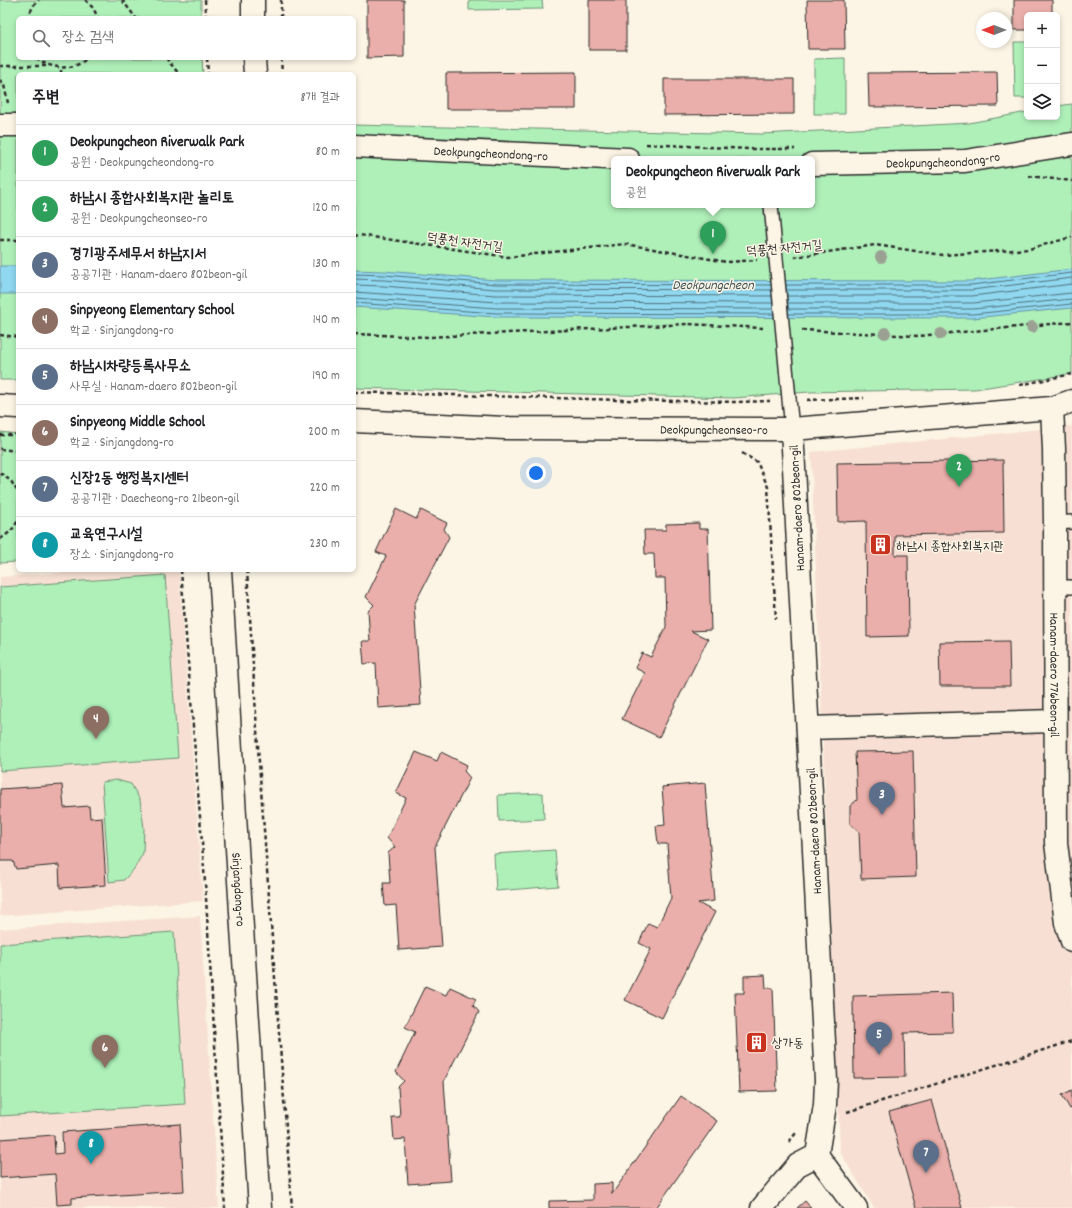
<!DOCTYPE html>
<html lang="ko">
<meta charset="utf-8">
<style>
:root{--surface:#fff;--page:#f2f2f2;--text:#202124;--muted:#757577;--line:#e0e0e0;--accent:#1a73e8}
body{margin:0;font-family:Dekko,"Poor Story",sans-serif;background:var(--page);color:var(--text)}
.controls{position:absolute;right:12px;top:12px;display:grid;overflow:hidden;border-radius:6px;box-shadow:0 2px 6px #0003}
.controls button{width:36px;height:36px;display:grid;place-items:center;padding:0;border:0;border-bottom:1px solid var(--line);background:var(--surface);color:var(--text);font:20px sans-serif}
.compass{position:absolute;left:976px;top:12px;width:36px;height:36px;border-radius:50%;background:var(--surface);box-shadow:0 2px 6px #0003;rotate:270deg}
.you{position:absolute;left:536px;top:473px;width:14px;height:14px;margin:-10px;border:3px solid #fff;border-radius:50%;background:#1a73e8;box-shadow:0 0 0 6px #1a73e833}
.badge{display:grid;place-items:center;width:26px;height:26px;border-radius:50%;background:var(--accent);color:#fff;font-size:13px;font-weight:700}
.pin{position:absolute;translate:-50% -33px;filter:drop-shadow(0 1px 2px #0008)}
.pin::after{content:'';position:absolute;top:21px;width:14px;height:12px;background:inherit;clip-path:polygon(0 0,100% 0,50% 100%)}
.popup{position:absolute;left:611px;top:156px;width:204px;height:52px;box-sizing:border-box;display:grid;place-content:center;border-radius:6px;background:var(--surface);filter:drop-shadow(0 1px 3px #0005);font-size:13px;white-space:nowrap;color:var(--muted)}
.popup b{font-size:15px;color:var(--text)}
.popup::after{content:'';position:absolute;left:50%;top:100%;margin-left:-8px;border:8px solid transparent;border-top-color:var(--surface)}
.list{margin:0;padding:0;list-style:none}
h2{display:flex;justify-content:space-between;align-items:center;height:52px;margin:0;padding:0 16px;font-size:17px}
h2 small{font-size:13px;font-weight:400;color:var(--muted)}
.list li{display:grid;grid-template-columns:26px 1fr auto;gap:12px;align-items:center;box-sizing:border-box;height:56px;padding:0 16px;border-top:1px solid var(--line)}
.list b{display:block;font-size:15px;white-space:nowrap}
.list p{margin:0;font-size:13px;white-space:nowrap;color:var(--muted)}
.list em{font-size:13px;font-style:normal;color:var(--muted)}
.icon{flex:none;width:22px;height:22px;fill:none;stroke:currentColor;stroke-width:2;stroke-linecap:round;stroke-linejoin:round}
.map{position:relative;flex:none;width:1072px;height:1208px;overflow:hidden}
.search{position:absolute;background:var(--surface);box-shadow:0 2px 6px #0003;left:16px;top:16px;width:340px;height:44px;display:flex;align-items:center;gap:10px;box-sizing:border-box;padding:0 14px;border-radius:6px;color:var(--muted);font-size:15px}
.panel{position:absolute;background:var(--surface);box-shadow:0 2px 6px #0003;left:16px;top:72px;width:340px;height:500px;border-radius:6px}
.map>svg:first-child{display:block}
.built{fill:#f7e0d3}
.green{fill:#aff0b9;stroke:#6d8e72;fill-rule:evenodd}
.water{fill:#8fd8f0;stroke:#6793a1}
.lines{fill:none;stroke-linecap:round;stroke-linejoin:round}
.shore{stroke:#53707a;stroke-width:1}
.building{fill:#eaafaa;stroke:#2b2b2b}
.lane-casing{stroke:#2b2b2b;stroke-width:16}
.street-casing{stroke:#2b2b2b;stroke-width:25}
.secondary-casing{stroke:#2b2b2b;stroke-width:25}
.path{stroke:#2b2b2b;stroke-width:2.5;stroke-dasharray:4 3;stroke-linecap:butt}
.lane{stroke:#fcf5e5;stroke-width:13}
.street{stroke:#fcf5e5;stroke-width:22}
.secondary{stroke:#fcf5e5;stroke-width:22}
.lane-bridge-casing{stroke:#2b2b2b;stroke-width:16;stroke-linecap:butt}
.lane-bridge{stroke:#fcf5e5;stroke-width:13}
.tree{fill:#9ba192}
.labels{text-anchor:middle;stroke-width:3;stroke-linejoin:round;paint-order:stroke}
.street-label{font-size:13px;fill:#2b2b2b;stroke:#fcf5e5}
.poi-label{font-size:13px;fill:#2b2b2b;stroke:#fcf5e5;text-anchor:start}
.water-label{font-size:14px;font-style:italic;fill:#44565c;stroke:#fcf5e5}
</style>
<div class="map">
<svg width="1072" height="1208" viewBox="0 0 1072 1208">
<rect width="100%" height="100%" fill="#fcf5e5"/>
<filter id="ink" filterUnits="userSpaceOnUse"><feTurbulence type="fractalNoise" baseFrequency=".025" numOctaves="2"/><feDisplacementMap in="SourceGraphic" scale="8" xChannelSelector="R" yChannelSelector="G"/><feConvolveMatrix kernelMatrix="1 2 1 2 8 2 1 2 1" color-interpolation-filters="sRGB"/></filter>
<g filter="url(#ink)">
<!-- built -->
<g class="built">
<polygon points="1072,426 1072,1208 874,1208 840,1152 811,452"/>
<polygon points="96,570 179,570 203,901 0,916 0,577"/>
<polygon points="200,916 219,1208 0,1208 0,929"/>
</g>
<!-- green -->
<g class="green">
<polygon points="0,0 201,0 201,18 18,18 18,58 202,58 203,74 18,74 18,380 0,380"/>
<polygon points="469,0 542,0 543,9 469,10"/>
<polygon points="1014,42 1027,42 1027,98 1015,98"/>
<polygon points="845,58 845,114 814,114 814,59"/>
<path d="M1072,104V374L975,389L809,392L734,398L354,388V125L762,134L969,123L1027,112V117H1057V106ZM614,159H812V205H614Z"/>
<polygon points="0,432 18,434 18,562 0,563"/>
<polygon points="165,575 178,758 0,771 0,587"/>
<polygon points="117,780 131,784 140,800 144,828 143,853 134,869 124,880 109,882 102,782"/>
<polygon points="543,793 544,819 499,821 498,795"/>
<polygon points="555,850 558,886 496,891 494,854"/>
<polygon points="174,932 185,1104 0,1116 0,944"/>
</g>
<!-- water -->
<g class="water">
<rect x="0" y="266" width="18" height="28"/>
<polygon points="1072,269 1072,308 973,318 496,317 354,307 354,270 384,271 496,280 971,281"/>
</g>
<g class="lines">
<!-- shore -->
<g class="shore">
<polyline points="354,274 384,275 496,284 771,285"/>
<polyline points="354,279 384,280 495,289 771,290"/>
<polyline points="354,285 383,286 495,295 772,296"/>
<polyline points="786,285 971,285 1072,273"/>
<polyline points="786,290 971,290 1072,278"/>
<polyline points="354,292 497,302 773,303"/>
<polyline points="787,296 972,296 1072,284"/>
<polyline points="354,298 496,308 773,309"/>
<polyline points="354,303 496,313 774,314"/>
<polyline points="788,303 973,303 1072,293"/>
<polyline points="788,309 973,309 1072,299"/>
<polyline points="789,314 973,314 1072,304"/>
</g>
</g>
<!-- building -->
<g class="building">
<polygon points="367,0 404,0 404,57 367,58"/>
<rect x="589" y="0" width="37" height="50"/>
<polygon points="807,0 844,0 845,49 808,49"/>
<polygon points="1014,0 1052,0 1052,15 1027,15 1027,30 1014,30"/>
<polygon points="576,72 576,109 446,109 446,73"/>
<polygon points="997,72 998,106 869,107 868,73"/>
<polygon points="664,79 794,79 794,114 664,115"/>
<polygon points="1003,460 1004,533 895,535 895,555 908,555 909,636 867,637 866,521 838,522 837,463"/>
<polygon points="396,509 416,519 421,510 447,523 444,529 449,537 414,605 421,705 378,708 376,663 364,664 362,641 370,641 368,611 374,605 366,597 386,556 376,552"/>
<polygon points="699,523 699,529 708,529 711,630 691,631 708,639 659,737 622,719 645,673 635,668 642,653 651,657 666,627 665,578 655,578 654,554 645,554 644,530 666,530 666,524"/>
<polygon points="1009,641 1010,686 940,686 939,642"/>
<polygon points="913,751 916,877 861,879 859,831 850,824 850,806 857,800 855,752"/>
<polygon points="416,752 437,761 441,752 467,765 464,771 470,778 435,847 442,947 399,950 396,905 385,906 383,883 390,883 388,853 395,847 387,838 406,798 396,793"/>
<polygon points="705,783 714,901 698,903 715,912 662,1018 625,1000 651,949 639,943 648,923 657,927 671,898 667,844 658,844 656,826 665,825 662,787"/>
<polygon points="62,785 64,808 89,806 90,818 102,817 106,885 60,888 59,865 16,869 13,861 0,861 0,789"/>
<polygon points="765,975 766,988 773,988 777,1091 739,1092 735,993 744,993 744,976"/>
<polygon points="425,986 446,995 450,987 476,999 473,1005 479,1012 444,1081 451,1181 408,1184 405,1139 394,1140 392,1117 400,1117 398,1087 404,1081 396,1072 415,1032 405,1027"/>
<polygon points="952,993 953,1032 904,1033 905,1077 854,1078 853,996"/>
<polygon points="1072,1090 1072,1108 1070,1109 1062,1095"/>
<polygon points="681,1096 717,1121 656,1208 549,1208 549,1201 593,1200 593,1184 612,1183 612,1194"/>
<polygon points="932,1100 962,1208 916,1208 889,1112"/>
<polygon points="180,1124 184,1191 72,1198 72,1204 57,1205 55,1174 0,1178 0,1139 54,1135 55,1154 63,1153 62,1132"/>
<polygon points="805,1201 811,1208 797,1208"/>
</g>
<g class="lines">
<defs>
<g id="lane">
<polyline points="789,399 792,429"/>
<polyline points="1055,523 1072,522"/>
<polyline points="1056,587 1072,587"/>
</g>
<g id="street">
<path id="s1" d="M1052,408L1054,449L1055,523L1056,843L1066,923L1072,941"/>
<polyline points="808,728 1055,721"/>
<polyline points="817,1155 856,1208"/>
</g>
<g id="secondary">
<polyline points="253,0 253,18"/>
<polyline points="254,58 255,74"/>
<polyline points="0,125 18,125"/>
<path id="s2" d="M354,146L628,159"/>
<path id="s3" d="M812,164L965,161L1072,144"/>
<polyline points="0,406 18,407"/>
<path id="s4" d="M354,421L505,428L792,429L1052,408L1072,401"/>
<path id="s5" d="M220,570L239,881L260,1208"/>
<polyline points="762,1208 798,1165 817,1155 825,1105 826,1080 792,429"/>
</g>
</defs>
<!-- lane casing -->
<use href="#lane" class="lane-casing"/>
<!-- street casing -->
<use href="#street" class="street-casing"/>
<!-- secondary casing -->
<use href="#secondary" class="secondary-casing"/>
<!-- path -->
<g class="path">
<path d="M85,0C91,4 95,11 98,18"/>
<polyline points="122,0 136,18"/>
<polyline points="205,0 206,18"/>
<polyline points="281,0 281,18"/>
<polyline points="27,18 35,3 39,0"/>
<path d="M36,58C51,69 73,72 87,58"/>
<polyline points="166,58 179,74"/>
<polyline points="207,58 208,74"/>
<polyline points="281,58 282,74"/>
<polyline points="0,66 48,66"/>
<polyline points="61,74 61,68"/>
<polyline points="0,80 4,85 8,103"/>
<polyline points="646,144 749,149 795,149"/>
<polyline points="1029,176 1072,181"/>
<polyline points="354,236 359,235 508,257 625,244 727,262 757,260"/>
<polyline points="0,240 18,240"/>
<polyline points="794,257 875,245 943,255 1029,249 1072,237"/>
<polyline points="802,330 918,336 1072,322"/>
<polyline points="354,334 429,337 688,324 763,328"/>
<polyline points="0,335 18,337"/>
<polyline points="1020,385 1072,374"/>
<polyline points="354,392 621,400 737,402 770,401"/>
<polyline points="807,400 864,398"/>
<polyline points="0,435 18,435"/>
<polyline points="0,449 18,451"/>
<polyline points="742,453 757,462 768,487 776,619"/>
<polyline points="0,473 11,481 18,492"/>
<path d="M0,539C8,534 14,529 18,520"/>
<polyline points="181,570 205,882 225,1208"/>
<polyline points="247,570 259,762 292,1208"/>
<polyline points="847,1112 1072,1041"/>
<polyline points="789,1142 796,1133"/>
</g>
<!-- lane -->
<use href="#lane" class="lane"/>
<!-- street -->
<use href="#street" class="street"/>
<!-- secondary -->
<use href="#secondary" class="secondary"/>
<defs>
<polyline id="lane-bridge" points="771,205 789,399"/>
</defs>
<!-- lane-bridge casing -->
<use href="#lane-bridge" class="lane-bridge-casing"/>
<!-- lane-bridge -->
<use href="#lane-bridge" class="lane-bridge"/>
</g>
<!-- trees -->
<g class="tree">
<circle cx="881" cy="257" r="6"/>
<circle cx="1032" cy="327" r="6"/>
<circle cx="885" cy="333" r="6"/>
<circle cx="941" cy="334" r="6"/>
</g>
</g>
<!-- icons -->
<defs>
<symbol id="building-square" viewBox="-11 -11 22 22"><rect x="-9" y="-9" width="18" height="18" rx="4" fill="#c8321e" stroke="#fcf5e5"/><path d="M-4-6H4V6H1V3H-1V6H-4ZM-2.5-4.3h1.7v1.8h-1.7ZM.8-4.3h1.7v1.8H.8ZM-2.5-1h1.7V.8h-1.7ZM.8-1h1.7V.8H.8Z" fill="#fff"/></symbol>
</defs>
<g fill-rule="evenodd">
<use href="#building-square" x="868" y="532" width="25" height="25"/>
<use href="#building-square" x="744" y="1030" width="25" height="25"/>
</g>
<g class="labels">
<!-- street labels -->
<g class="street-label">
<text dy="5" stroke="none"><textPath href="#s2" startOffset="137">Deokpungcheondong-ro</textPath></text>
<text dy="5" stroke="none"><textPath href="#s3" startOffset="131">Deokpungcheondong-ro</textPath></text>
<text transform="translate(465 241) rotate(8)" y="5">덕풍천 자전거길</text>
<text transform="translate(784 247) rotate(-5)" y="5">덕풍천 자전거길</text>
<text dy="5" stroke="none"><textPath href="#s4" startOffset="360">Deokpungcheonseo-ro</textPath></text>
<text transform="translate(796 508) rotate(-93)" y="5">Hanam-daero 802beon-gil</text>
<text dy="5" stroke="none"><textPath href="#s1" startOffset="267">Hanam-daero 776beon-gil</textPath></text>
<text transform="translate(813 831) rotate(-93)" y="5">Hanam-daero 802beon-gil</text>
<text dy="5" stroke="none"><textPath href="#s5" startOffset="320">Sinjangdong-ro</textPath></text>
</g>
<!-- poi labels -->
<g class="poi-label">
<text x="896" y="550">하남시 종합사회복지관</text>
<text x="772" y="1047">상가동</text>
</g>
<!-- water labels -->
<g class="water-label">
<text x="713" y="289">Deokpungcheon</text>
</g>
</g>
</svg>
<div class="controls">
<button>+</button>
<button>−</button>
<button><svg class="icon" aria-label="layers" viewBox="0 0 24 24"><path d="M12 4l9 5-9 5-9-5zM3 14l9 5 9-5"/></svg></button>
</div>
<svg class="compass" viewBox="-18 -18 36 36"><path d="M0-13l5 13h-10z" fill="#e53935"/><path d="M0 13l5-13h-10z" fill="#757577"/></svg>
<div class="you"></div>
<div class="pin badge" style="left:713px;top:254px;background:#2e9e5b">1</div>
<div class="popup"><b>Deokpungcheon Riverwalk Park</b>공원</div>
<div class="pin badge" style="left:959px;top:487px;background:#2e9e5b">2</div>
<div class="pin badge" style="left:882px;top:815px;background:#5c6f8a">3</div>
<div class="pin badge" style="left:96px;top:739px;background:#8d6e63">4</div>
<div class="pin badge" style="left:879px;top:1055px;background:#5c6f8a">5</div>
<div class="pin badge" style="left:105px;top:1068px;background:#8d6e63">6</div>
<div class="pin badge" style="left:926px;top:1173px;background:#5c6f8a">7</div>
<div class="pin badge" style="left:91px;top:1164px;background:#0f9aa8">8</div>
<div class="search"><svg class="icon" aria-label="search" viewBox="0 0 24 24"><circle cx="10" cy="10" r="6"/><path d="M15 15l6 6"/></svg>장소 검색</div>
<section class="panel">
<h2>주변<small>8개 결과</small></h2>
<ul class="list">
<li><span class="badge" style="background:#2e9e5b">1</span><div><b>Deokpungcheon Riverwalk Park</b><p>공원 · Deokpungcheondong-ro</p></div><em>80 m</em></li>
<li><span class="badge" style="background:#2e9e5b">2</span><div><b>하남시 종합사회복지관 놀리토</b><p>공원 · Deokpungcheonseo-ro</p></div><em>120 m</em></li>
<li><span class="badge" style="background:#5c6f8a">3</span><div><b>경기광주세무서 하남지서</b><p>공공기관 · Hanam-daero 802beon-gil</p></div><em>130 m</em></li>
<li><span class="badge" style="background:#8d6e63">4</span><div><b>Sinpyeong Elementary School</b><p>학교 · Sinjangdong-ro</p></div><em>140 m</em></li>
<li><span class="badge" style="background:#5c6f8a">5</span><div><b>하남시차량등록사무소</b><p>사무실 · Hanam-daero 802beon-gil</p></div><em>190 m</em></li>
<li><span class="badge" style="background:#8d6e63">6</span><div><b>Sinpyeong Middle School</b><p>학교 · Sinjangdong-ro</p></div><em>200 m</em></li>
<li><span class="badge" style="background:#5c6f8a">7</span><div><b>신장2동 행정복지센터</b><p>공공기관 · Daecheong-ro 21beon-gil</p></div><em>220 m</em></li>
<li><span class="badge" style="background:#0f9aa8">8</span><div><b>교육연구시설</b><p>장소 · Sinjangdong-ro</p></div><em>230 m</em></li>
</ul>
</section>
</div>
